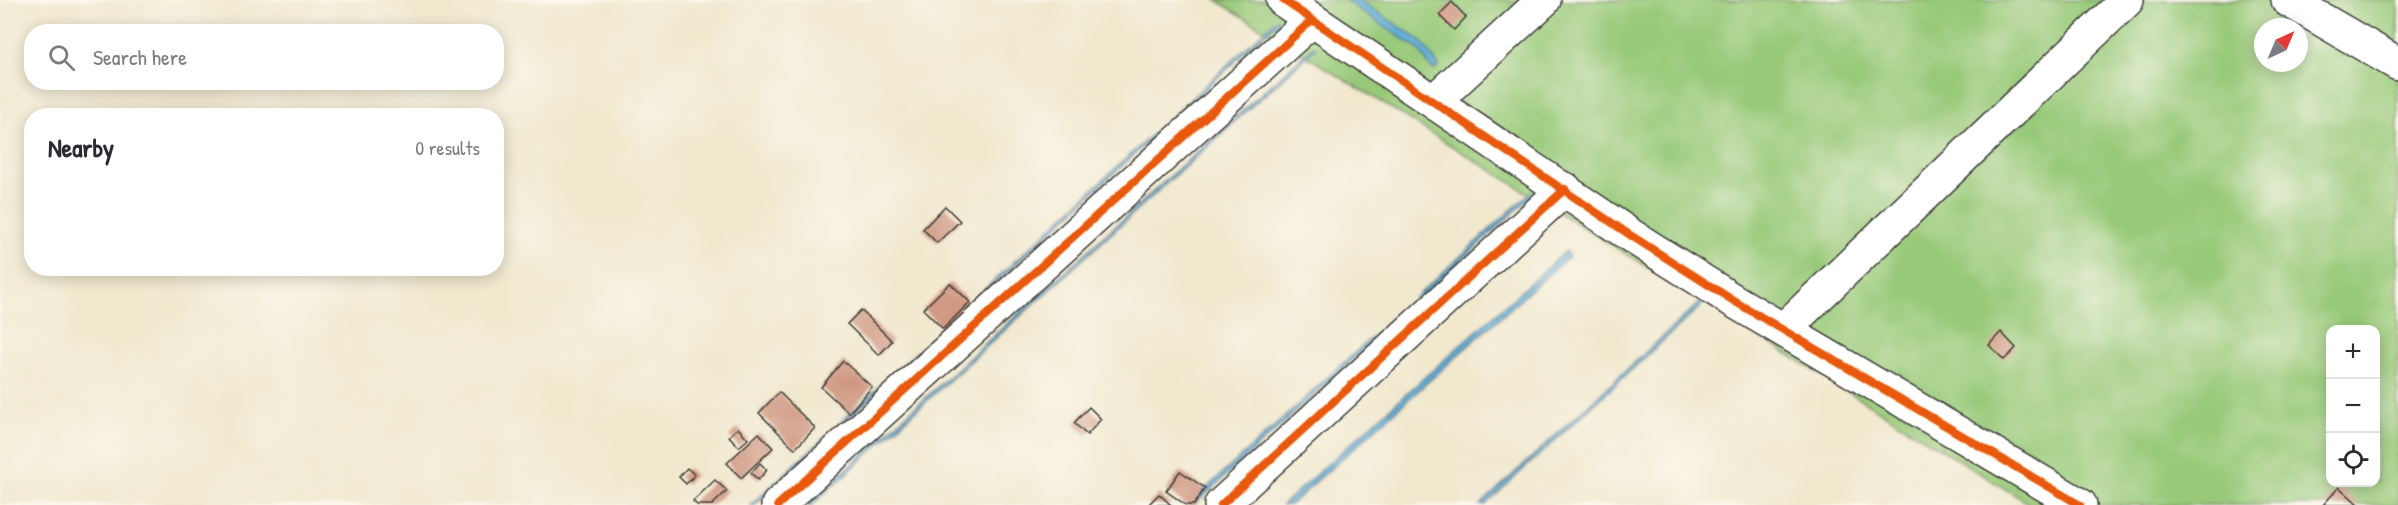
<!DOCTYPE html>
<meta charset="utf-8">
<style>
:root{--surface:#fff;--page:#f7f7f7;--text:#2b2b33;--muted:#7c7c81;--line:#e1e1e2}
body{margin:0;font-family:"Patrick Hand",sans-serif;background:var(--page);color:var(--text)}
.controls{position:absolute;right:18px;bottom:18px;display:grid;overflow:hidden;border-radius:12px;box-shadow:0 3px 15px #0003}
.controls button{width:54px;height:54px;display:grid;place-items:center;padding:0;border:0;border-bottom:2px solid var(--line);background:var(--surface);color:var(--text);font:30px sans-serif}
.compass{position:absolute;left:2254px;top:18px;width:54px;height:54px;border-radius:50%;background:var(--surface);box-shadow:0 3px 15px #0003;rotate:44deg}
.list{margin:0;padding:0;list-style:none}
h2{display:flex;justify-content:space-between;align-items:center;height:78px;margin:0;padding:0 24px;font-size:26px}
h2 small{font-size:20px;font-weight:400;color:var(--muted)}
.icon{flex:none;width:33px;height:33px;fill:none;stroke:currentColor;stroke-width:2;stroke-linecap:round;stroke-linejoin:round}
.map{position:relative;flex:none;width:2398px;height:505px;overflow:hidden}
.search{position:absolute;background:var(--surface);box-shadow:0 3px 15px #0003;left:24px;top:24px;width:480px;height:66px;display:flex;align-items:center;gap:15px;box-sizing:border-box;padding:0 21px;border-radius:24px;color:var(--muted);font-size:22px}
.panel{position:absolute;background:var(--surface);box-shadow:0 3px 15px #0003;left:24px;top:108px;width:480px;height:168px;border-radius:24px}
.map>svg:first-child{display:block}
.green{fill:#97c978;stroke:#5a724a;stroke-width:1.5;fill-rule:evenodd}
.water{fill:#5eadd8;stroke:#3d647a;stroke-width:1.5}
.building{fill:#cf9680}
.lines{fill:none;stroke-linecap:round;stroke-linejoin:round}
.minor-casing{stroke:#3c3b37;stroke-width:36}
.minor{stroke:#fff;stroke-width:33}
.cycleway-casing{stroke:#fbf7ec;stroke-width:11}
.cycleway{stroke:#e8590c;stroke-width:8}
</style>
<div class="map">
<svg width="2398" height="505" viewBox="0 0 2398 505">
<rect width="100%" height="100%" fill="#fbf7ec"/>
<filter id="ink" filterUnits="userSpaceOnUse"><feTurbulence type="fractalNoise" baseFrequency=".0167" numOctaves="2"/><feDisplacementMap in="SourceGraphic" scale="12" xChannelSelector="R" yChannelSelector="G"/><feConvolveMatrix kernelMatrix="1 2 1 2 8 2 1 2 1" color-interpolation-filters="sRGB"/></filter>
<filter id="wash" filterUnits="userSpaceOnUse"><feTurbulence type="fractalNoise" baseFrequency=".008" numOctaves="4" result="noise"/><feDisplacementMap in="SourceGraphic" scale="24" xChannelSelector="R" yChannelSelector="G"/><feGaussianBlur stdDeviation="1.35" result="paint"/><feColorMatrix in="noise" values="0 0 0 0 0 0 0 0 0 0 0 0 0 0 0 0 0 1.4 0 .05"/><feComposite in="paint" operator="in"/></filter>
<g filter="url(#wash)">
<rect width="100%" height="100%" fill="#f1e8ce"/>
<!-- green -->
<path class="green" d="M1216,0H2398V505H2031ZM2263,27H2299V63H2263ZM2330,330H2376V482H2330Z"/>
<!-- water -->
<g class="water">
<polygon points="1345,0 1359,0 1420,40 1439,66 1433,70 1418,49"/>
<polygon points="1277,19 1279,21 755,505 751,505"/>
<polygon points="1314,46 1316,48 812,505 807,505"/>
<polygon points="1531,192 1534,194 1194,505 1188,505"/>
<polygon points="1566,251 1569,256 1290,505 1282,505"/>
<polygon points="1699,303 1703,304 1485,505 1480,505"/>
</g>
<g id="blocks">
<!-- building -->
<g class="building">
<polygon points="1452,2 1466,17 1454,30 1439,15"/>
<polygon points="945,206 960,221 937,243 923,229"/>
<polygon points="950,283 970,302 943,329 923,309"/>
<polygon points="861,310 892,341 879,355 847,324"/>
<polygon points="2001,332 2016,348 2004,360 1989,345"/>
<polygon points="843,361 872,387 849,413 821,387"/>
<polygon points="779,392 815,428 795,449 759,413"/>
<polygon points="1089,407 1101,419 1087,435 1074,423"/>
<polygon points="738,428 748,439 739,447 729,436"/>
<polygon points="759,433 773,448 741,478 727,463"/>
<polygon points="760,463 767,470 758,480 751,473"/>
<polygon points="687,468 695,475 686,484 679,477"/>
<polygon points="1180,471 1205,488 1194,505 1186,505 1166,491"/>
<polygon points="715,480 727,491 712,505 697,505 693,501"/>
<polygon points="2339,487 2359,505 2323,505"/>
<polygon points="1159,494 1171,505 1148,505"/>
</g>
</g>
</g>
<g filter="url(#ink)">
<use href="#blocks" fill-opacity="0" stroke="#3c3b37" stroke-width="1.5"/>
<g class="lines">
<defs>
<g id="minor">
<polyline points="1283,0 1630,235 1734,301 2080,505"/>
<polyline points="2288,0 2398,64"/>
<polyline points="1434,101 1544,0"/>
<polyline points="1784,329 2127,0"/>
<polyline points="778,505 1312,20"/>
<polyline points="1221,505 1565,189"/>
</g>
</defs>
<!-- minor casing -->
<use href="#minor" class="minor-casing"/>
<!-- minor -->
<use href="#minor" class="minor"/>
<defs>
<g id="cycleway">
<polyline points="1283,0 1630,235 1734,301 2080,505"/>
<polyline points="778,505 1312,20"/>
<polyline points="1221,505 1565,189"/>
</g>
</defs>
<!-- cycleway casing -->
<use href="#cycleway" class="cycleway-casing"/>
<!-- cycleway -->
<use href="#cycleway" class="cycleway"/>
</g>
</g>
</svg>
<div class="controls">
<button>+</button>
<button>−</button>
<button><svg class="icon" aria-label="locate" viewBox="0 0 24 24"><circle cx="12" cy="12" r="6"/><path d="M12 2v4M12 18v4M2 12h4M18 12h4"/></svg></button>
</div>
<svg class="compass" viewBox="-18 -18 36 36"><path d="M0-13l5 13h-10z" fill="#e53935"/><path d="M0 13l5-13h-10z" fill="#7c7c81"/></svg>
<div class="search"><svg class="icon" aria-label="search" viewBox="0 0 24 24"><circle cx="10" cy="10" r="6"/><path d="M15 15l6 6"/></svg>Search here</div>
<section class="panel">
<h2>Nearby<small>0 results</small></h2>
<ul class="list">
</ul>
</section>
</div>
